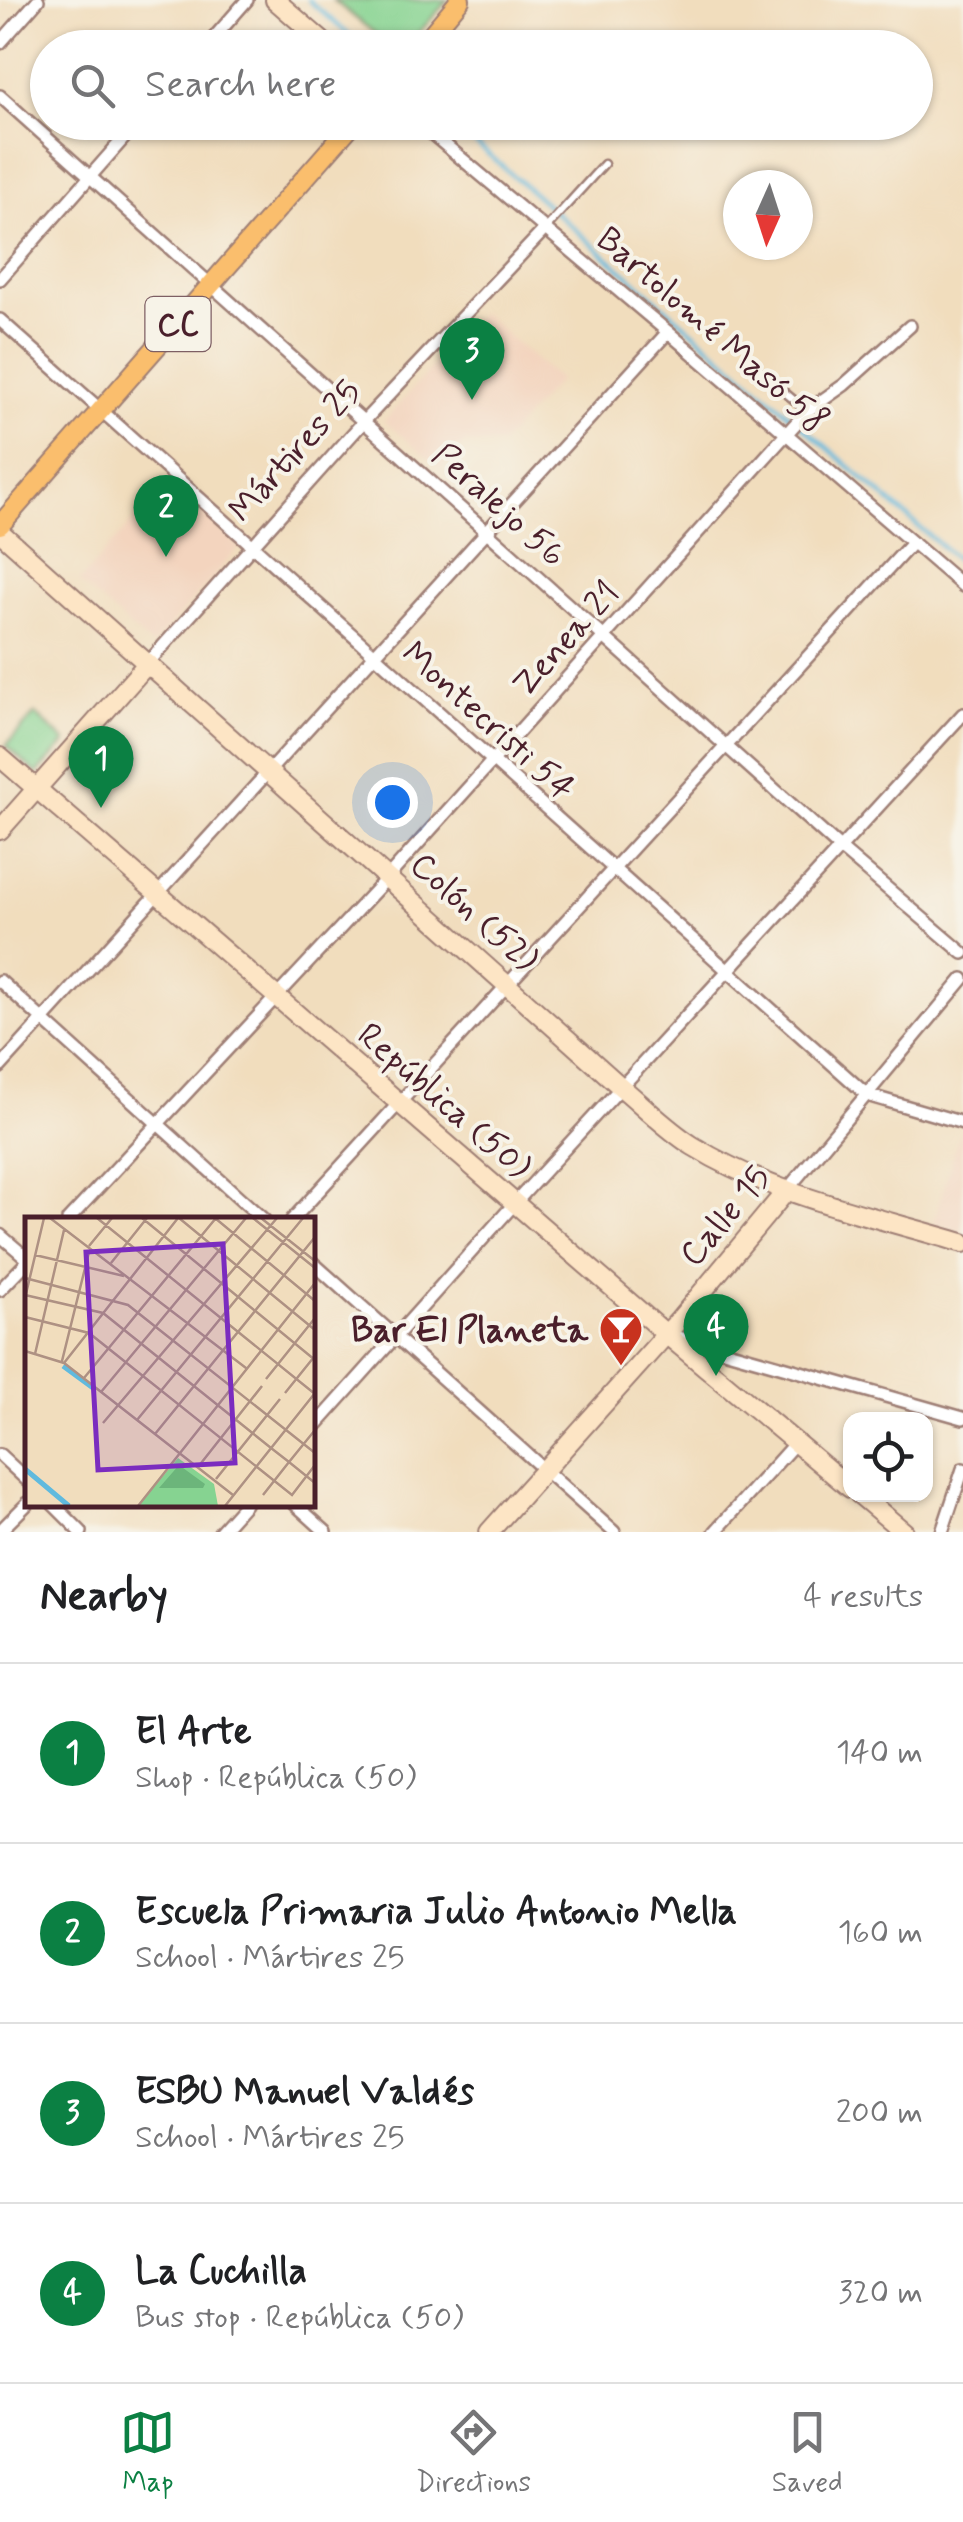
<!DOCTYPE html>
<meta charset="utf-8">
<style>
:root{--surface:#fff;--page:#f2f2f2;--text:#202124;--muted:#757577;--line:#e0e0e0;--accent:#0b8043}
body{margin:0;font-family:Mynerve,sans-serif;background:var(--page);color:var(--text)}
.controls{position:absolute;right:30px;bottom:30px;display:grid;overflow:hidden;border-radius:20px;box-shadow:0 2px 8px #0004}
.controls button{width:90px;height:90px;display:grid;place-items:center;padding:0;border:0;border-bottom:2px solid var(--line);background:var(--surface);color:var(--text);font:50px sans-serif}
.compass{position:absolute;left:723px;top:170px;width:90px;height:90px;border-radius:50%;background:var(--surface);box-shadow:0 2px 8px #0004;rotate:183deg}
.you{position:absolute;left:392px;top:802px;width:35px;height:35px;margin:-25px;border:8px solid #fff;border-radius:50%;background:#1a73e8;box-shadow:0 0 0 15px #1a73e833}
.badge{display:grid;place-items:center;width:65px;height:65px;border-radius:50%;background:var(--accent);color:#fff;font-size:32px;font-weight:700}
.pin{position:absolute;translate:-50% -82px;filter:drop-shadow(0 2px 5px #0008)}
.pin::after{content:'';position:absolute;top:52px;width:35px;height:30px;background:inherit;clip-path:polygon(0 0,100% 0,50% 100%)}
.list{margin:0;padding:0;list-style:none}
h2{display:flex;justify-content:space-between;align-items:center;height:130px;margin:0;padding:0 40px;font-size:42px}
h2 small{font-size:32px;font-weight:400;color:var(--muted)}
.list li{display:grid;grid-template-columns:65px 1fr auto;gap:30px;align-items:center;box-sizing:border-box;height:180px;padding:0 40px;border-top:2px solid var(--line)}
.list b{display:block;font-size:38px;white-space:nowrap}
.list p{margin:0;font-size:32px;white-space:nowrap;color:var(--muted)}
.list em{font-size:32px;font-style:normal;color:var(--muted)}
.icon{flex:none;width:55px;height:55px;fill:none;stroke:currentColor;stroke-width:2;stroke-linecap:round;stroke-linejoin:round}
.map{position:relative;flex:none;width:963px;height:1532px;overflow:hidden}
.search{position:absolute;background:var(--surface);box-shadow:0 2px 8px #0004;left:30px;right:30px;top:30px;height:110px;display:flex;align-items:center;gap:25px;box-sizing:border-box;padding:0 35px;border-radius:55px;color:var(--muted);font-size:38px}
.sheet{height:850px;background:var(--surface)}
nav{display:flex;justify-content:space-around;align-items:center;box-sizing:border-box;height:140px;border-top:2px solid var(--line);background:var(--surface);font-size:28px;color:var(--muted)}
nav a{display:grid;justify-items:center;gap:5px}
nav .on{color:var(--accent)}
.map>svg:first-child{display:block}
.built{fill:#f3d4be}
.green{fill:#86d391;stroke:#68795e;stroke-width:2.5}
.lines{fill:none;stroke-linecap:round;stroke-linejoin:round}
.stream{stroke:#60bade;stroke-width:4}
.lane-casing{stroke:#9e7e74;stroke-width:11}
.street-casing{stroke:#9e7e74;stroke-width:16}
.secondary-casing{stroke:#9e7e74;stroke-width:22}
.primary-casing{stroke:#9e7e74;stroke-width:22}
.lane{stroke:#fff;stroke-width:6}
.street{stroke:#fff;stroke-width:11}
.secondary{stroke:#fde5c5;stroke-width:18}
.primary{stroke:#fabe6d;stroke-width:18}
.labels{text-anchor:middle;stroke-width:8;stroke-linejoin:round;paint-order:stroke}
.shield{fill:#f7f3e8;stroke:#7e5f64;stroke-width:2.5}
.shield-label{font-size:32px;font-weight:bold;fill:#4a1f2b}
.street-label{font-size:35px;fill:#4a1f2b;stroke:#f7f3e8}
.poi-label{font-size:35px;font-weight:bold;fill:#4a1f2b;stroke:#f7f3e8;text-anchor:end}
.inset-river{fill:none;stroke:#60bade;stroke-width:5}
.inset-road{fill:none;stroke:#ae9183;stroke-width:2.5}
.view{fill:#7b2cbf;fill-opacity:0.15;stroke:#7b2cbf;stroke-width:5}
.inset-edge{fill:none;stroke:#4a1f2b;stroke-width:5}
</style>
<div class="map">
<svg width="963" height="1532" viewBox="0 0 963 1532">
<rect width="100%" height="100%" fill="#f7f3e8"/>
<filter id="ink" filterUnits="userSpaceOnUse"><feTurbulence type="fractalNoise" baseFrequency=".01" numOctaves="2"/><feDisplacementMap in="SourceGraphic" scale="20" xChannelSelector="R" yChannelSelector="G"/><feConvolveMatrix kernelMatrix="1 2 1 2 8 2 1 2 1" color-interpolation-filters="sRGB"/></filter>
<filter id="wash" filterUnits="userSpaceOnUse"><feTurbulence type="fractalNoise" baseFrequency=".0048" numOctaves="4" result="noise"/><feDisplacementMap in="SourceGraphic" scale="40" xChannelSelector="R" yChannelSelector="G"/><feGaussianBlur stdDeviation="2.25" result="paint"/><feColorMatrix in="noise" values="0 0 0 0 0 0 0 0 0 0 0 0 0 0 0 0 0 1.4 0 .05"/><feComposite in="paint" operator="in"/></filter>
<g filter="url(#wash)">
<rect width="100%" height="100%" fill="#f1ddbd"/>
<!-- built -->
<g class="built">
<polygon points="481,312 559,380 501,444 464,443 441,469 384,421"/>
<polygon points="169,480 240,547 152,646 79,582"/>
<polygon points="960,1131 963,1132 963,1232 933,1224"/>
</g>
<!-- green -->
<g class="green">
<polygon points="333,0 448,0 405,48 392,47"/>
<polygon points="35,714 66,742 37,774 6,746"/>
</g>
<g class="lines">
<!-- stream -->
<g class="stream">
<polyline points="308,0 365,48"/>
<polyline points="451,122 963,565"/>
</g>
</g>
</g>
<g filter="url(#ink)">
<g class="lines">
<defs>
<g id="lane">
<polyline points="546,228 604,164"/>
<polyline points="757,369 807,411"/>
</g>
<g id="street">
<polyline points="0,43 38,0"/>
<polyline points="205,48 247,0"/>
<polyline points="0,96 841,849 963,953"/>
<polyline points="418,122 668,332 963,586"/>
<polyline points="0,279 138,122"/>
<polyline points="0,320 867,1095 963,1123"/>
<polyline points="147,664 365,420 546,228"/>
<polyline points="0,981 264,1220"/>
<polyline points="0,1067 668,332"/>
<polyline points="787,1190 963,979"/>
<polyline points="68,1220 388,877 807,411 844,385 910,326"/>
<polyline points="292,1220 912,543"/>
<polyline points="0,1235 28,1259"/>
<polyline points="312,1262 614,1532"/>
<polyline points="0,1290 28,1261"/>
<polyline points="674,1336 963,1418"/>
<polyline points="312,1430 515,1203 963,714"/>
<polyline points="0,1455 28,1481"/>
<polyline points="53,1504 81,1532"/>
<polyline points="295,1504 326,1532"/>
<polyline points="0,1531 28,1503"/>
<polyline points="220,1532 245,1504"/>
<polyline points="715,1532 796,1442"/>
<polyline points="942,1532 963,1469"/>
</g>
<g id="secondary">
<polyline points="275,0 330,48"/>
<path d="M0,532L621,1087C644,1106 667,1130 693,1146C774,1196 873,1216 963,1243"/>
<polyline points="0,757 666,1334 850,1488"/>
<polyline points="0,830 147,664"/>
<polyline points="859,1494 904,1532"/>
<polyline points="489,1532 679,1320 787,1190"/>
</g>
<g id="primary">
<polyline points="420,48 460,0"/>
<polyline points="0,525 354,122"/>
</g>
</defs>
<!-- lane casing -->
<use href="#lane" class="lane-casing"/>
<!-- street casing -->
<use href="#street" class="street-casing"/>
<!-- secondary casing -->
<use href="#secondary" class="secondary-casing"/>
<!-- primary casing -->
<use href="#primary" class="primary-casing"/>
<!-- lane -->
<use href="#lane" class="lane"/>
<!-- street -->
<use href="#street" class="street"/>
<!-- secondary -->
<use href="#secondary" class="secondary"/>
<!-- primary -->
<use href="#primary" class="primary"/>
</g>
</g>
<!-- icons -->
<defs>
<symbol id="bar-pin" viewBox="-11 -11 22 30"><path d="M0 17L-7.5 6A9.5 9.5 0 1 1 7.5 6Z" fill="#c8321e" stroke="#f7f3e8"/><path d="M-6-5H6L.8 .8V4.5H3.5V6h-7V4.5H-.8V.8Z" fill="#fff"/></symbol>
</defs>
<g fill-rule="evenodd">
<use href="#bar-pin" x="596" y="1304" width="50" height="68"/>
</g>
<g class="labels">
<!-- shield labels -->
<rect class="shield" x="145.5" y="297" width="65" height="54" rx="8"/>
<g class="shield-label">
<text x="178" y="335">CC</text>
</g>
<!-- street labels -->
<g class="street-label">
<text transform="translate(713 329) rotate(41)" y="12">Bartolomé Masó 58</text>
<text transform="translate(294 450) rotate(-48)" y="12">Mártires 25</text>
<text transform="translate(500 504) rotate(42)" y="12">Peralejo 56</text>
<text transform="translate(565 638) rotate(-48)" y="12">Zenea 21</text>
<text transform="translate(489 720) rotate(42)" y="12">Montecristi 54</text>
<text transform="translate(475 911) rotate(42)" y="12">Colón (52)</text>
<text transform="translate(445 1100) rotate(41)" y="12">República (50)</text>
<text transform="translate(724 1215) rotate(-50)" y="12">Calle 15</text>
</g>
<!-- poi labels -->
<g class="poi-label">
<text x="588" y="1341">Bar El Planeta</text>
</g>
</g>
<!-- overview -->
<g transform="translate(25 1217)">
<rect width="290" height="290" fill="#f1ddbd"/>
<path d="M153,241L189,267L193,289H113Z" fill="#86d391"/>
<path d="M154,248L180,267L178,271H134Z" fill="#6cb57b"/>
<path class="inset-river" d="M38,149L68,171M0,252L44,289"/>
<path class="inset-road" d="M25,1L221,151M72,1L290,177M117,1L290,143M154,1L290,113M190,1L290,84M228,1L290,51M236,1L290,44M64,29L87,1M10,38L99,59M86,46L122,1M0,61L103,88L261,213M0,78L78,96L246,231M0,81L19,1M0,100L64,116L267,278L290,248M0,134L39,146L208,278M10,137L39,13M37,144L65,31M39,146L153,1M59,161L191,1M241,162L290,101M76,175L221,1M260,176L289,140M112,203L278,1M78,206L252,1M261,213L290,236M130,217L290,20M246,231L264,245L290,213M173,250L237,169M191,262L255,182M238,278L264,245L290,266M113,289L290,66M200,289L290,176"/>
<path class="view" d="M198,27L210,246L73,253L61,35Z"/>
<rect width="290" height="290" class="inset-edge"/>
</g>
</svg>
<div class="controls">
<button><svg class="icon" aria-label="locate" viewBox="0 0 24 24"><circle cx="12" cy="12" r="6"/><path d="M12 2v4M12 18v4M2 12h4M18 12h4"/></svg></button>
</div>
<svg class="compass" viewBox="-18 -18 36 36"><path d="M0-13l5 13h-10z" fill="#e53935"/><path d="M0 13l5-13h-10z" fill="#757577"/></svg>
<div class="you"></div>
<div class="pin badge" style="left:101px;top:808px">1</div>
<div class="pin badge" style="left:166px;top:557px">2</div>
<div class="pin badge" style="left:472px;top:400px">3</div>
<div class="pin badge" style="left:716px;top:1376px">4</div>
<div class="search"><svg class="icon" aria-label="search" viewBox="0 0 24 24"><circle cx="10" cy="10" r="6"/><path d="M15 15l6 6"/></svg>Search here</div>
</div>
<section class="sheet">
<h2>Nearby<small>4 results</small></h2>
<ul class="list">
<li><span class="badge">1</span><div><b>El Arte</b><p>Shop · República (50)</p></div><em>140 m</em></li>
<li><span class="badge">2</span><div><b>Escuela Primaria Julio Antonio Mella</b><p>School · Mártires 25</p></div><em>160 m</em></li>
<li><span class="badge">3</span><div><b>ESBU Manuel Valdés</b><p>School · Mártires 25</p></div><em>200 m</em></li>
<li><span class="badge">4</span><div><b>La Cuchilla</b><p>Bus stop · República (50)</p></div><em>320 m</em></li>
</ul>
</section>
<nav>
<a class="on"><svg class="icon" aria-label="map" viewBox="0 0 24 24"><path d="M3 6l6-2 6 2 6-2v14l-6 2-6-2-6 2zM9 4v14M15 6v14"/></svg>Map</a>
<a><svg class="icon" aria-label="directions" viewBox="0 0 24 24"><path d="M12 3l9 9-9 9-9-9zM9 14v-3h6M13 9l2 2-2 2"/></svg>Directions</a>
<a><svg class="icon" aria-label="saved" viewBox="0 0 24 24"><path d="M7 4h10v16l-5-4-5 4z"/></svg>Saved</a>
</nav>
